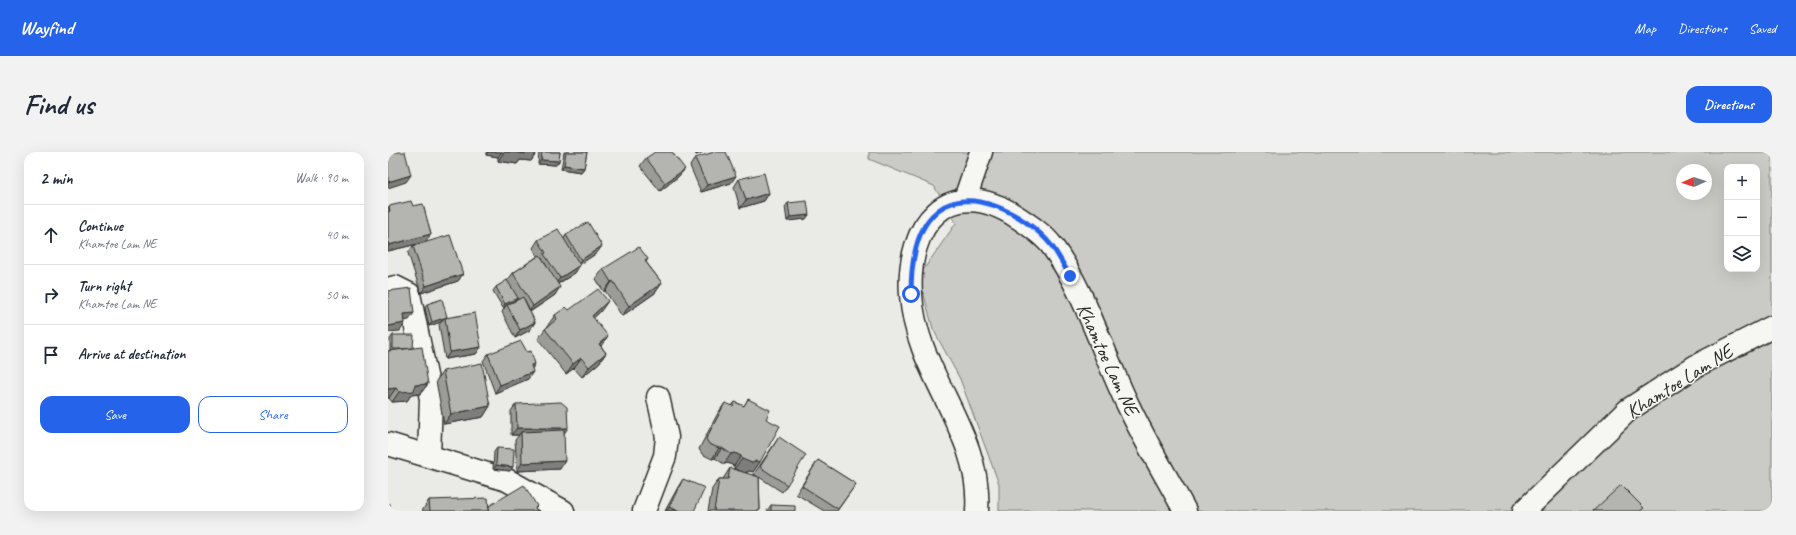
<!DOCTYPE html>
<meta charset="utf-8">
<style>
:root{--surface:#fff;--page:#f2f2f3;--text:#1f2937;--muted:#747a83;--line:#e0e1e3;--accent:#2563eb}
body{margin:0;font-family:Caveat,sans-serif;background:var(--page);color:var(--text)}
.controls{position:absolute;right:12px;top:12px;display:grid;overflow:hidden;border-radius:8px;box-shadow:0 4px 16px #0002}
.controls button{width:36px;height:36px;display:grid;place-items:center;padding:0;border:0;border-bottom:1px solid var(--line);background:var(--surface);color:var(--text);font:20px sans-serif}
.compass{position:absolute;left:1288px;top:12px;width:36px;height:36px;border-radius:50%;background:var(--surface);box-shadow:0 4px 16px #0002;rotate:267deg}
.stop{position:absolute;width:12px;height:12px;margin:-9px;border:3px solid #2563eb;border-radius:50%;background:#fff}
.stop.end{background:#2563eb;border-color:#fff;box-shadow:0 1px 4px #0008}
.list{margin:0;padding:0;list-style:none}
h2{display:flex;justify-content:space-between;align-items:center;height:52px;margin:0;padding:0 16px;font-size:17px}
h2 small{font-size:13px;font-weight:400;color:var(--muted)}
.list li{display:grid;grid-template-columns:26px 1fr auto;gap:12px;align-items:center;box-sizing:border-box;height:60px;padding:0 16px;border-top:1px solid var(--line)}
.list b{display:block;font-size:15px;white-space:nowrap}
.list p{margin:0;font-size:13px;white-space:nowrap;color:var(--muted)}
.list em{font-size:13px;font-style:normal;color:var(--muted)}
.actions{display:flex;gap:8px;padding:12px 16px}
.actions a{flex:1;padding:9px 0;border:1px solid var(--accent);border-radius:12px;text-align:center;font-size:14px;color:var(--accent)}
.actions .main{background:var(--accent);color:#fff}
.icon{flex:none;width:22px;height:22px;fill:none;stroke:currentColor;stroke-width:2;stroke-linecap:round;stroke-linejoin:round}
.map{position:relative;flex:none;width:1384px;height:359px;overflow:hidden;border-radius:12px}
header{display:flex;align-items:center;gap:24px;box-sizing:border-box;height:56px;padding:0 20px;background:var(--accent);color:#fff}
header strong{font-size:19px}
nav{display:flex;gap:22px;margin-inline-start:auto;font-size:14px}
.intro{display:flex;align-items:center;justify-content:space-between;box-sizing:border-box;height:96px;padding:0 24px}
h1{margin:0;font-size:28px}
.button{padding:10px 18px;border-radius:12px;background:var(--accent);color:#fff;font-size:14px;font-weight:700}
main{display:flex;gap:24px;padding:0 24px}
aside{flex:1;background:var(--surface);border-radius:12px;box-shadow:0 4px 16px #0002}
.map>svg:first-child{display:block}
.green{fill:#cacac7;stroke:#7a7a79;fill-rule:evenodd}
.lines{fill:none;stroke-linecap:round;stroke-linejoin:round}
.street-casing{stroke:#2b2b2b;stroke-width:25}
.secondary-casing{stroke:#2b2b2b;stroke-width:25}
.street{stroke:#f6f6f2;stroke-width:22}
.secondary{stroke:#f6f6f2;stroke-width:22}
.wall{fill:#9b9b98;stroke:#2b2b2b}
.shaded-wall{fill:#7e7e7c;stroke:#2b2b2b}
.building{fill:#b4b4b1;stroke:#2b2b2b}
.route{stroke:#2563eb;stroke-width:5}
.labels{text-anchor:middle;stroke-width:3;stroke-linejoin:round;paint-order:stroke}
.street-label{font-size:20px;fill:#2b2b2b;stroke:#f6f6f2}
</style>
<header>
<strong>Wayfind</strong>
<nav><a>Map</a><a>Directions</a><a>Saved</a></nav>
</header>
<div class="intro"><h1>Find us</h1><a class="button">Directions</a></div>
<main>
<aside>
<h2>2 min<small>Walk · 90 m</small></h2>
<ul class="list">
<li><svg class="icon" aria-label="ahead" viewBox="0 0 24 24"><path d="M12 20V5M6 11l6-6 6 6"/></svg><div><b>Continue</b><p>Khamtoe Lam NE</p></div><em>40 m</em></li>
<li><svg class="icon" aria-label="right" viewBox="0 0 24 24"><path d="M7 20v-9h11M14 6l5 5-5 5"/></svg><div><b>Turn right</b><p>Khamtoe Lam NE</p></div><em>50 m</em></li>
<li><svg class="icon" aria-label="arrive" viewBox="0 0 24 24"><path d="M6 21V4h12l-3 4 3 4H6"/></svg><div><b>Arrive at destination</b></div></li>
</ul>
<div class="actions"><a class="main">Save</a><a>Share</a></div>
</aside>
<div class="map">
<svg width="1384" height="359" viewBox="0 0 1384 359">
<rect width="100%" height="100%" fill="#eaeae6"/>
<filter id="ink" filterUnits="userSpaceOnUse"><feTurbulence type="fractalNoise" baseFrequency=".025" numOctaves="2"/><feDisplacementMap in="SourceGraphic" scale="8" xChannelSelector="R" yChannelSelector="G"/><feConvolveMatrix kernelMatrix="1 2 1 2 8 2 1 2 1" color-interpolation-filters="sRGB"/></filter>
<g filter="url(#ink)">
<!-- green -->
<path class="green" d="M481,0H1384V359H611V332L572,227L545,177L531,124L568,71L546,34L481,7ZM1339,15H1369V117H1339ZM1294,18H1318V42H1294Z"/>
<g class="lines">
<defs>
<g id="street">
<polyline points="577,47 593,0"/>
<polyline points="0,137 7,135 21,142 43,247 41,303"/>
<polyline points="0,292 119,328 175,359"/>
<polyline points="256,359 277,304 279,285 270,245"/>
</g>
<g id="secondary">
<path d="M589,359C595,280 528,223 523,143C518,73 560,20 629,65C641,73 655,82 664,94C697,139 715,202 740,253C757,289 778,324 797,359"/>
<polyline points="1136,359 1240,258 1308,214 1384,175"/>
</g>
</defs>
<!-- street casing -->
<use href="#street" class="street-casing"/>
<!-- secondary casing -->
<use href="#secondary" class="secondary-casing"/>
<!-- street -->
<use href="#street" class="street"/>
<!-- secondary -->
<use href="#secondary" class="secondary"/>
</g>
<!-- wall -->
<g class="wall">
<polygon points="98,0 149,0 143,9 132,8 129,12 110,9 110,5 98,3"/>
<polygon points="151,0 172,0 171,9 168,13 150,12"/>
<polygon points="176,0 199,0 196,16 193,20 173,17"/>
<polygon points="307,0 315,0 308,3"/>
<polygon points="258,6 291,24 272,39 252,14"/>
<polygon points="307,6 343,31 313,40 302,14"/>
<polygon points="351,27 381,41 376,49 352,56 346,35"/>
<polygon points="400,51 418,67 399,69 397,55"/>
<polygon points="1,54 25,54 43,82 38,90 0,99 0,56"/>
<polygon points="178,83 209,101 192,112 192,113 187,121 170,132 167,143 142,160 147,170 142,178 127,186 114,160 117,155 115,156 105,139 108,135 120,128 125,121 150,104 145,96 150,88 176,87"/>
<polygon points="25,94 75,122 70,129 33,141 20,101"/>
<polygon points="260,107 258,110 274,131 267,141 234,164 217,139 216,140 208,127 215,117"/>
<polygon points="39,152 59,165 93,195 88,202 57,207 51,173 53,170 41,174 37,156"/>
<polygon points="181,158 213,159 205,166 213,194 218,201 211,211 194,225 186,216 178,222 150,187 157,177 160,174 160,173 167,163"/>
<polygon points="5,183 25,196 40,232 32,242 23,243 19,249 4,250 1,246 0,246 0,199 2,198 2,187"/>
<polygon points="100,202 144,217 140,227 107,241 95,209"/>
<polygon points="55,219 102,254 95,265 56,272 48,229"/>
<polygon points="360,247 378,267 372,310 365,320 361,319 358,321 370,325 366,322 391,285 399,333 394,340 371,325 372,358 371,359 320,359 324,337 331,327 335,327 342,316 350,319 346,317 346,314 340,311 336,312 327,306 324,307 314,302 311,297 330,261 337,251 344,254 347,250 356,254"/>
<polygon points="128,252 176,281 172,317 129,319 127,288 131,283 123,283 123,259"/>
<polygon points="109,296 122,319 105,317 106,300"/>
<polygon points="430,308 468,332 449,359 436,359 408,342"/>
<polygon points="295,327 306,359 277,359 290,335"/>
<polygon points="41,348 101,354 148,357 149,359 34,359"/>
<polygon points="383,353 407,359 379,359"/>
</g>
<!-- shaded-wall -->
<g class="shaded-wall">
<polygon points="100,0 114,0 110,5 98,3"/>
<polygon points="116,0 149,0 143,9 132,8 129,12 110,9"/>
<polygon points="311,0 315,0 308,3"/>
<polygon points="153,8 171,9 168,13 150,12"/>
<polygon points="176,13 196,16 193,20 173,17"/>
<polygon points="297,17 291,24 272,39 277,31"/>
<polygon points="23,23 18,30 0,36 0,30"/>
<polygon points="348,24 343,31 313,40 319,33"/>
<polygon points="381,41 376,49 352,56 358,48"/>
<polygon points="421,63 418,67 399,69 402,65"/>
<polygon points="43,82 38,90 0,99 0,94 1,93"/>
<polygon points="214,94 209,101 188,115 193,108"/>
<polygon points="192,113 187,121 166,134 172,126"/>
<polygon points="75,122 70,129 33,141 38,134"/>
<polygon points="225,129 217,139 216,140 223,130"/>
<polygon points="274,131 267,141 234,164 241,154"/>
<polygon points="172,135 167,143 140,161 145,154"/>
<polygon points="130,146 128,150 119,153 117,155 115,156 117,152"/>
<polygon points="220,149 213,159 197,174 204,164"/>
<polygon points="26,161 21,168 11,170 16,162"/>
<polygon points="56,166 53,170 41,174 44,170"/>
<polygon points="147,170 142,178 127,186 132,178"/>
<polygon points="17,171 12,179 0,180 0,174"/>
<polygon points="220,184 213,194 211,192"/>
<polygon points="93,195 88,202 57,207 62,200"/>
<polygon points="218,201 211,211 194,225 201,215"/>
<polygon points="193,206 186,216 178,222 185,212"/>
<polygon points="147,212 142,220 143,213"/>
<polygon points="145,220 140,227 107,241 112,233"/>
<polygon points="40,232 32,242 23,243 19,249 4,250 11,240 27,233"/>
<polygon points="8,236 1,246 0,246 0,237"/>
<polygon points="102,254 95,265 56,272 63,262"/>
<polygon points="129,276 180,276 175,283 133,280 131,283 123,283"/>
<polygon points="331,296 334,296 327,306 324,307"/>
<polygon points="347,301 353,304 346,314 340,311 336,312 343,302"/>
<polygon points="354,307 368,309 372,310 365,320 361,319 357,321 346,317"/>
<polygon points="177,309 172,317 129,319 134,311"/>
<polygon points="108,313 125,315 122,319 105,317"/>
<polygon points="281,355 292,359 278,359"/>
</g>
<!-- building -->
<g class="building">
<polygon points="0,0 17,0 23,23 0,30"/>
<polygon points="124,0 137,0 137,2"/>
<polygon points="154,0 172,0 171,9 153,8"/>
<polygon points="178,0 199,0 196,16 176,13"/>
<polygon points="267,0 284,0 297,17 277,31 258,6"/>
<polygon points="326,0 338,0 348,24 319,33 307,6"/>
<polygon points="376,21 381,41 358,48 351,27"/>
<polygon points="23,49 25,54 35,52 43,82 1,93 0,89 0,60 2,59 1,54"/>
<polygon points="419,49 421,63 402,65 400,51"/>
<polygon points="200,70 214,94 193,108 178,83"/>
<polygon points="170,77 192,113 172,126 156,102 158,101 150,88"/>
<polygon points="62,83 75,122 38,134 25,94"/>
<polygon points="251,95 260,107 257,109 274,131 241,154 225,129 223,130 215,117"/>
<polygon points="152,103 172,135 145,154 125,121"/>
<polygon points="119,128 130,146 117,152 108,135"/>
<polygon points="23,136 26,161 16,162 17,171 0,174 0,139"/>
<polygon points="210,137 220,149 204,164 220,184 211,192 218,201 201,215 193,206 185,212 157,177 169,167 167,163 178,155 181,158"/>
<polygon points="135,145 147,170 132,178 119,153"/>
<polygon points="54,147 59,165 44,170 39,152"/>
<polygon points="87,161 93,195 62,200 57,166"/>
<polygon points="5,183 26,183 25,196 12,197 5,197"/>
<polygon points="133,189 139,200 143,199 147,212 143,213 145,220 112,233 100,202"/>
<polygon points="34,195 40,232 27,233 26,239 11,240 8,236 0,237 0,199"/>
<polygon points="94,211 102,254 63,262 55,219"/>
<polygon points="360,247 382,258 378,267 392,274 372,310 368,309 364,311 354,307 353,304 347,301 343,302 334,296 331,296 321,292 318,287 337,251 345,254 347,250 356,254"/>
<polygon points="173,250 179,255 180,276 129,276 128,252"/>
<polygon points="176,278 177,309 134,311 133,280"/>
<polygon points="391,285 418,303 399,333 372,315"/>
<polygon points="109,296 126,297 125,315 108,313"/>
<polygon points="430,308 468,332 450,357 414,334"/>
<polygon points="342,316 371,325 372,358 370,359 326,359 331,327 340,327"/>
<polygon points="295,327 317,336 306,359 292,359 281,355"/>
<polygon points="136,333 149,354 147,356 149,359 102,359 101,358 101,354"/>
<polygon points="1233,333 1256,356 1252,359 1205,359"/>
<polygon points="100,346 101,359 42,359 41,348"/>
<rect x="0" y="352" width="2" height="7"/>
<polygon points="383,353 407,354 407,359 383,359"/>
</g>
</g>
<g class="lines" filter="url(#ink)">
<!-- route -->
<path class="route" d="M523,142C523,118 526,83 544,64C576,28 639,63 663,93C670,102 676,114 682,124"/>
</g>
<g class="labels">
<!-- street labels -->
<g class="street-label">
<text transform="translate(720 207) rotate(65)" y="7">Khamtoe Lam NE</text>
<text transform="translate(1291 229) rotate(-32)" y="7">Khamtoe Lam NE</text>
</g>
</g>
</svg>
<div class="controls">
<button>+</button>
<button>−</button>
<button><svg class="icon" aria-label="layers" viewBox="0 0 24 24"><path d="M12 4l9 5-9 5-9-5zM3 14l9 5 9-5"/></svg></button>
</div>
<svg class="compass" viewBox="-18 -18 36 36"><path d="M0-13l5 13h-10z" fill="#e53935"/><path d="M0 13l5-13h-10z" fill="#747a83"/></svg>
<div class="stop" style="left:523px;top:142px"></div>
<div class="stop end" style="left:682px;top:124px"></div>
</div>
</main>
